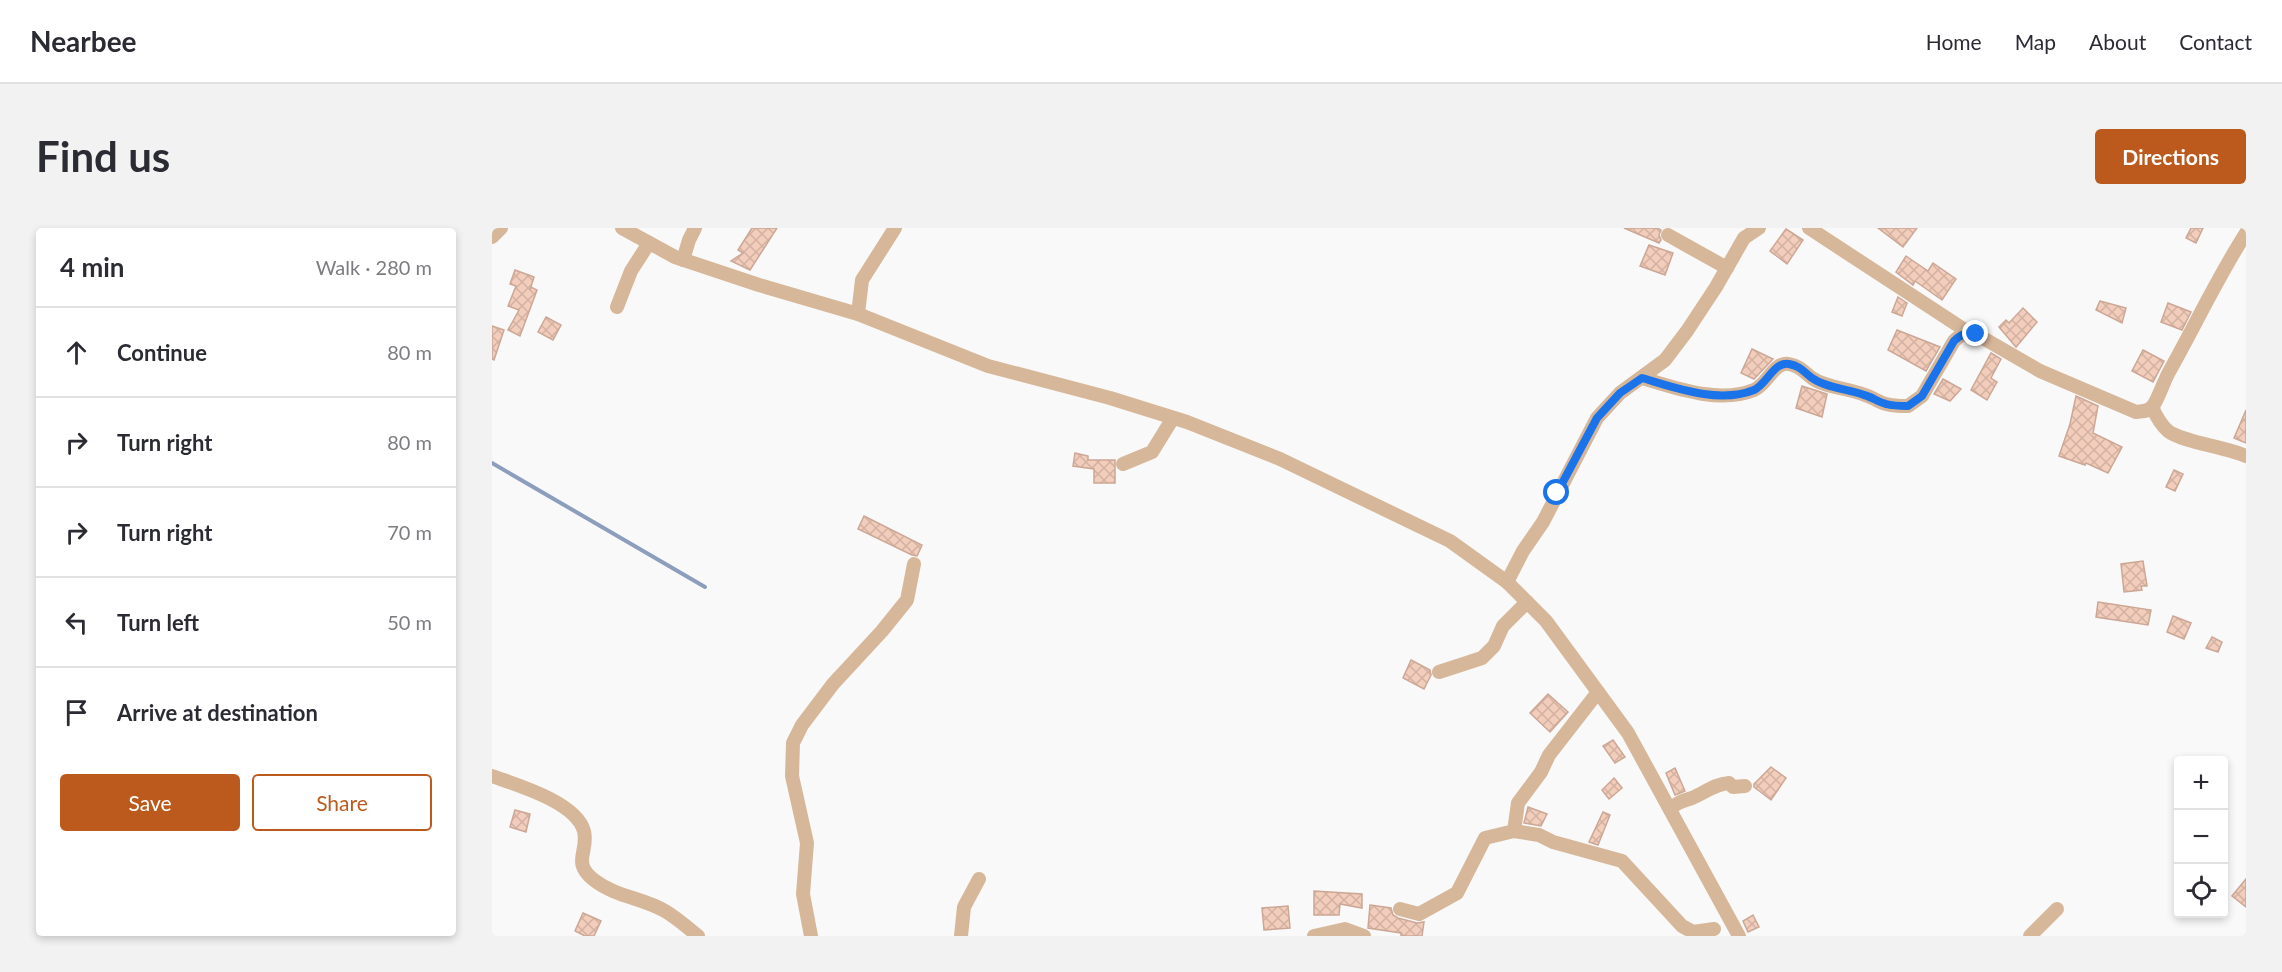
<!DOCTYPE html>
<meta charset="utf-8">
<style>
:root{--surface:#fff;--page:#f2f2f3;--text:#2b2b33;--muted:#7c7c81;--line:#e1e1e2;--accent:#bc5a1d}
body{margin:0;font-family:Lato,sans-serif;background:var(--page);color:var(--text)}
.controls{position:absolute;right:18px;bottom:18px;display:grid;overflow:hidden;border-radius:6px;box-shadow:0 3px 9px #0003}
.controls button{width:54px;height:54px;display:grid;place-items:center;padding:0;border:0;border-bottom:2px solid var(--line);background:var(--surface);color:var(--text);font:30px sans-serif}
.stop{position:absolute;width:18px;height:18px;margin:-14px;border:4px solid #1a73e8;border-radius:50%;background:#fff}
.stop.end{background:#1a73e8;border-color:#fff;box-shadow:0 2px 6px #0008}
.list{margin:0;padding:0;list-style:none}
h2{display:flex;justify-content:space-between;align-items:center;height:78px;margin:0;padding:0 24px;font-size:26px}
h2 small{font-size:20px;font-weight:400;color:var(--muted)}
.list li{display:grid;grid-template-columns:39px 1fr auto;gap:18px;align-items:center;box-sizing:border-box;height:90px;padding:0 24px;border-top:2px solid var(--line)}
.list b{display:block;font-size:22px;white-space:nowrap}
.list em{font-size:20px;font-style:normal;color:var(--muted)}
.actions{display:flex;gap:12px;padding:18px 24px}
.actions a{flex:1;padding:14px 0;border:2px solid var(--accent);border-radius:6px;text-align:center;font-size:21px;color:var(--accent)}
.actions .main{background:var(--accent);color:#fff}
.icon{flex:none;width:33px;height:33px;fill:none;stroke:currentColor;stroke-width:2;stroke-linecap:round;stroke-linejoin:round}
.map{position:relative;flex:none;width:1754px;height:708px;overflow:hidden;border-radius:6px}
header{display:flex;align-items:center;gap:36px;box-sizing:border-box;height:84px;padding:0 30px;background:var(--surface);border-bottom:2px solid var(--line)}
header strong{font-size:28px}
nav{display:flex;gap:33px;margin-inline-start:auto;font-size:21px}
.intro{display:flex;align-items:center;justify-content:space-between;box-sizing:border-box;height:144px;padding:0 36px}
h1{margin:0;font-size:42px}
.button{padding:15px 27px;border-radius:6px;background:var(--accent);color:#fff;font-size:21px;font-weight:700}
main{display:flex;gap:36px;padding:0 36px}
aside{flex:1;background:var(--surface);border-radius:6px;box-shadow:0 3px 9px #0003}
.map>svg:first-child{display:block}
.lines{fill:none;stroke-linecap:round;stroke-linejoin:round}
.stream{stroke:#8d9dbc;stroke-width:4}
.building{fill:url(#building-cross-hatch);stroke:#cca796;stroke-width:1.5}
.street{stroke:#d7b799;stroke-width:14}
.route{stroke:#1a73e8;stroke-width:8}
</style>
<header>
<strong>Nearbee</strong>
<nav><a>Home</a><a>Map</a><a>About</a><a>Contact</a></nav>
</header>
<div class="intro"><h1>Find us</h1><a class="button">Directions</a></div>
<main>
<aside>
<h2>4 min<small>Walk · 280 m</small></h2>
<ul class="list">
<li><svg class="icon" aria-label="ahead" viewBox="0 0 24 24"><path d="M12 20V5M6 11l6-6 6 6"/></svg><div><b>Continue</b></div><em>80 m</em></li>
<li><svg class="icon" aria-label="right" viewBox="0 0 24 24"><path d="M7 20v-9h11M14 6l5 5-5 5"/></svg><div><b>Turn right</b></div><em>80 m</em></li>
<li><svg class="icon" aria-label="right" viewBox="0 0 24 24"><path d="M7 20v-9h11M14 6l5 5-5 5"/></svg><div><b>Turn right</b></div><em>70 m</em></li>
<li><svg class="icon" aria-label="left" viewBox="0 0 24 24"><path d="M17 20v-9H6M10 6l-5 5 5 5"/></svg><div><b>Turn left</b></div><em>50 m</em></li>
<li><svg class="icon" aria-label="arrive" viewBox="0 0 24 24"><path d="M6 21V4h12l-3 4 3 4H6"/></svg><div><b>Arrive at destination</b></div></li>
</ul>
<div class="actions"><a class="main">Save</a><a>Share</a></div>
</aside>
<div class="map">
<svg width="1754" height="708" viewBox="0 0 1754 708">
<defs>
<pattern id="building-cross-hatch" width="8" height="8" patternUnits="userSpaceOnUse" patternTransform="scale(1.5)"><rect width="8" height="8" fill="#f3cdbb"/><path d="M0 0l8 8M0 8l8-8" fill="none" stroke="#d2b1a1"/></pattern>
</defs>
<rect width="100%" height="100%" fill="#f9f9f9"/>
<g class="lines">
<!-- stream -->
<polyline class="stream" points="0,235 213,359"/>
</g>
<!-- building -->
<g class="building">
<polygon points="260,0 285,0 258,42 239,33 251,25 246,22"/>
<polygon points="1132,0 1165,0 1169,2 1167,7 1169,12 1167,15"/>
<polygon points="1386,0 1425,0 1411,19"/>
<polygon points="1699,0 1711,0 1704,15 1694,10"/>
<polygon points="1294,1 1311,12 1295,36 1278,23"/>
<polygon points="1157,17 1181,25 1173,47 1148,38"/>
<polygon points="1414,28 1436,43 1441,35 1464,51 1450,72 1423,53 1421,57 1404,44"/>
<polygon points="23,42 42,49 38,62 39,59 45,62 28,108 16,102 27,82 16,78 24,58 18,56"/>
<polygon points="1406,69 1415,75 1410,88 1400,84"/>
<polygon points="1608,73 1634,80 1630,95 1604,82"/>
<polygon points="1676,75 1699,84 1690,102 1669,94"/>
<polygon points="1531,80 1545,94 1524,119 1507,99 1514,92 1517,95"/>
<polygon points="54,89 69,97 61,112 46,104"/>
<polygon points="0,98 12,102 2,132 0,131"/>
<polygon points="1405,102 1448,119 1434,143 1396,122"/>
<polygon points="1260,121 1281,131 1262,151 1249,145"/>
<polygon points="1651,122 1672,133 1661,154 1640,143"/>
<polygon points="1499,125 1509,131 1499,150 1505,154 1495,172 1479,162"/>
<polygon points="1451,151 1469,161 1458,173 1442,166"/>
<polygon points="1310,158 1335,166 1330,189 1304,180"/>
<polygon points="1584,168 1606,178 1601,205 1630,219 1616,245 1594,235 1593,237 1567,228 1578,196"/>
<polygon points="1754,182 1754,215 1742,210"/>
<polygon points="583,225 596,228 596,232 623,232 623,255 602,255 602,241 581,238"/>
<polygon points="1682,242 1691,246 1683,263 1674,259"/>
<polygon points="372,288 430,317 425,328 420,327 366,301"/>
<polygon points="1651,333 1655,358 1649,358 1650,362 1632,364 1629,336"/>
<polygon points="1606,374 1659,382 1656,397 1604,389"/>
<polygon points="1681,388 1699,395 1692,411 1675,404"/>
<polygon points="1720,409 1730,414 1726,424 1714,420"/>
<polygon points="919,432 938,442 939,447 932,461 911,450"/>
<polygon points="1056,466 1076,484 1058,504 1038,485"/>
<polygon points="1121,512 1133,529 1123,535 1111,518"/>
<polygon points="1279,539 1294,550 1279,572 1262,559 1262,556"/>
<polygon points="1183,540 1193,563 1183,567 1174,545"/>
<polygon points="1122,550 1130,560 1117,571 1110,562"/>
<polygon points="1036,579 1055,586 1049,598 1032,595"/>
<polygon points="23,582 38,586 34,604 18,599"/>
<polygon points="1111,584 1118,587 1106,617 1097,614"/>
<polygon points="1754,651 1754,679 1740,668"/>
<polygon points="822,663 870,666 870,680 848,676 847,687 822,687"/>
<polygon points="878,677 899,680 901,687 906,690 925,695 932,694 930,708 909,708 909,705 876,700"/>
<polygon points="796,678 798,700 772,702 770,680"/>
<polygon points="91,685 109,693 102,708 93,708 83,703"/>
<polygon points="1261,687 1267,699 1256,704 1251,693"/>
</g>
<g class="lines">
<!-- street -->
<g class="street">
<polyline points="130,0 183,29 267,57 366,86 496,138 618,170 695,194 788,231 958,313 1015,354 1054,393 1136,505 1247,708"/>
<polyline points="1317,0 1476,104"/>
<polyline points="1176,7 1235,40"/>
<polyline points="0,9 9,0"/>
<polyline points="191,32 197,12 203,0"/>
<polyline points="125,79 139,43 157,15"/>
<polyline points="366,86 370,52 403,0"/>
<path d="M1150,150C1184,160 1227,176 1262,162C1275,157 1282,133 1297,136C1308,138 1312,144 1320,150C1334,160 1356,160 1373,167C1380,169 1386,174 1394,176C1401,178 1408,178 1416,178L1430,168L1462,113C1469,106 1475,104 1484,106L1548,143L1644,184C1650,183 1657,184 1661,178C1667,169 1671,155 1677,144C1703,98 1725,50 1754,5"/>
<path d="M1660,179C1664,188 1669,197 1676,203C1690,214 1734,219 1754,228"/>
<polyline points="631,236 660,224 681,190"/>
<polyline points="1015,354 1031,323 1051,294 1105,190 1128,165 1173,132 1195,103 1224,59 1252,10 1267,0"/>
<polyline points="947,444 990,430 1002,418 1011,398 1035,374"/>
<path d="M0,548C25,557 84,574 92,603C97,624 79,634 102,652C124,669 151,670 173,683C185,690 196,700 206,708"/>
<path d="M1178,581C1186,574 1191,573 1200,570C1213,565 1222,556 1237,555L1241,559L1253,558"/>
<polyline points="1022,603 1047,607 1061,614 1130,633 1190,698 1201,704 1222,701"/>
<polyline points="908,681 927,686 965,665 993,610 1022,603 1026,575 1049,544 1057,527 1106,464"/>
<polyline points="319,708 311,666 315,615 300,548 301,515 310,497 341,456 390,403 415,372 422,336"/>
<polyline points="469,708 472,679 487,651"/>
<polyline points="822,708 853,701 872,708"/>
<polyline points="1538,708 1565,681"/>
</g>
</g>
<g class="lines">
<!-- route -->
<path class="route" d="M1065,265L1105,190L1128,165L1150,150C1184,160 1227,176 1262,162C1275,156 1282,133 1297,136C1308,138 1312,144 1320,150C1334,160 1356,161 1372,167C1380,169 1386,174 1394,176C1401,178 1408,178 1416,178L1430,168L1462,113C1469,106 1475,104 1484,106"/>
</g>
</svg>
<div class="controls">
<button>+</button>
<button>−</button>
<button><svg class="icon" aria-label="locate" viewBox="0 0 24 24"><circle cx="12" cy="12" r="6"/><path d="M12 2v4M12 18v4M2 12h4M18 12h4"/></svg></button>
</div>
<div class="stop" style="left:1065px;top:265px"></div>
<div class="stop end" style="left:1484px;top:106px"></div>
</div>
</main>
